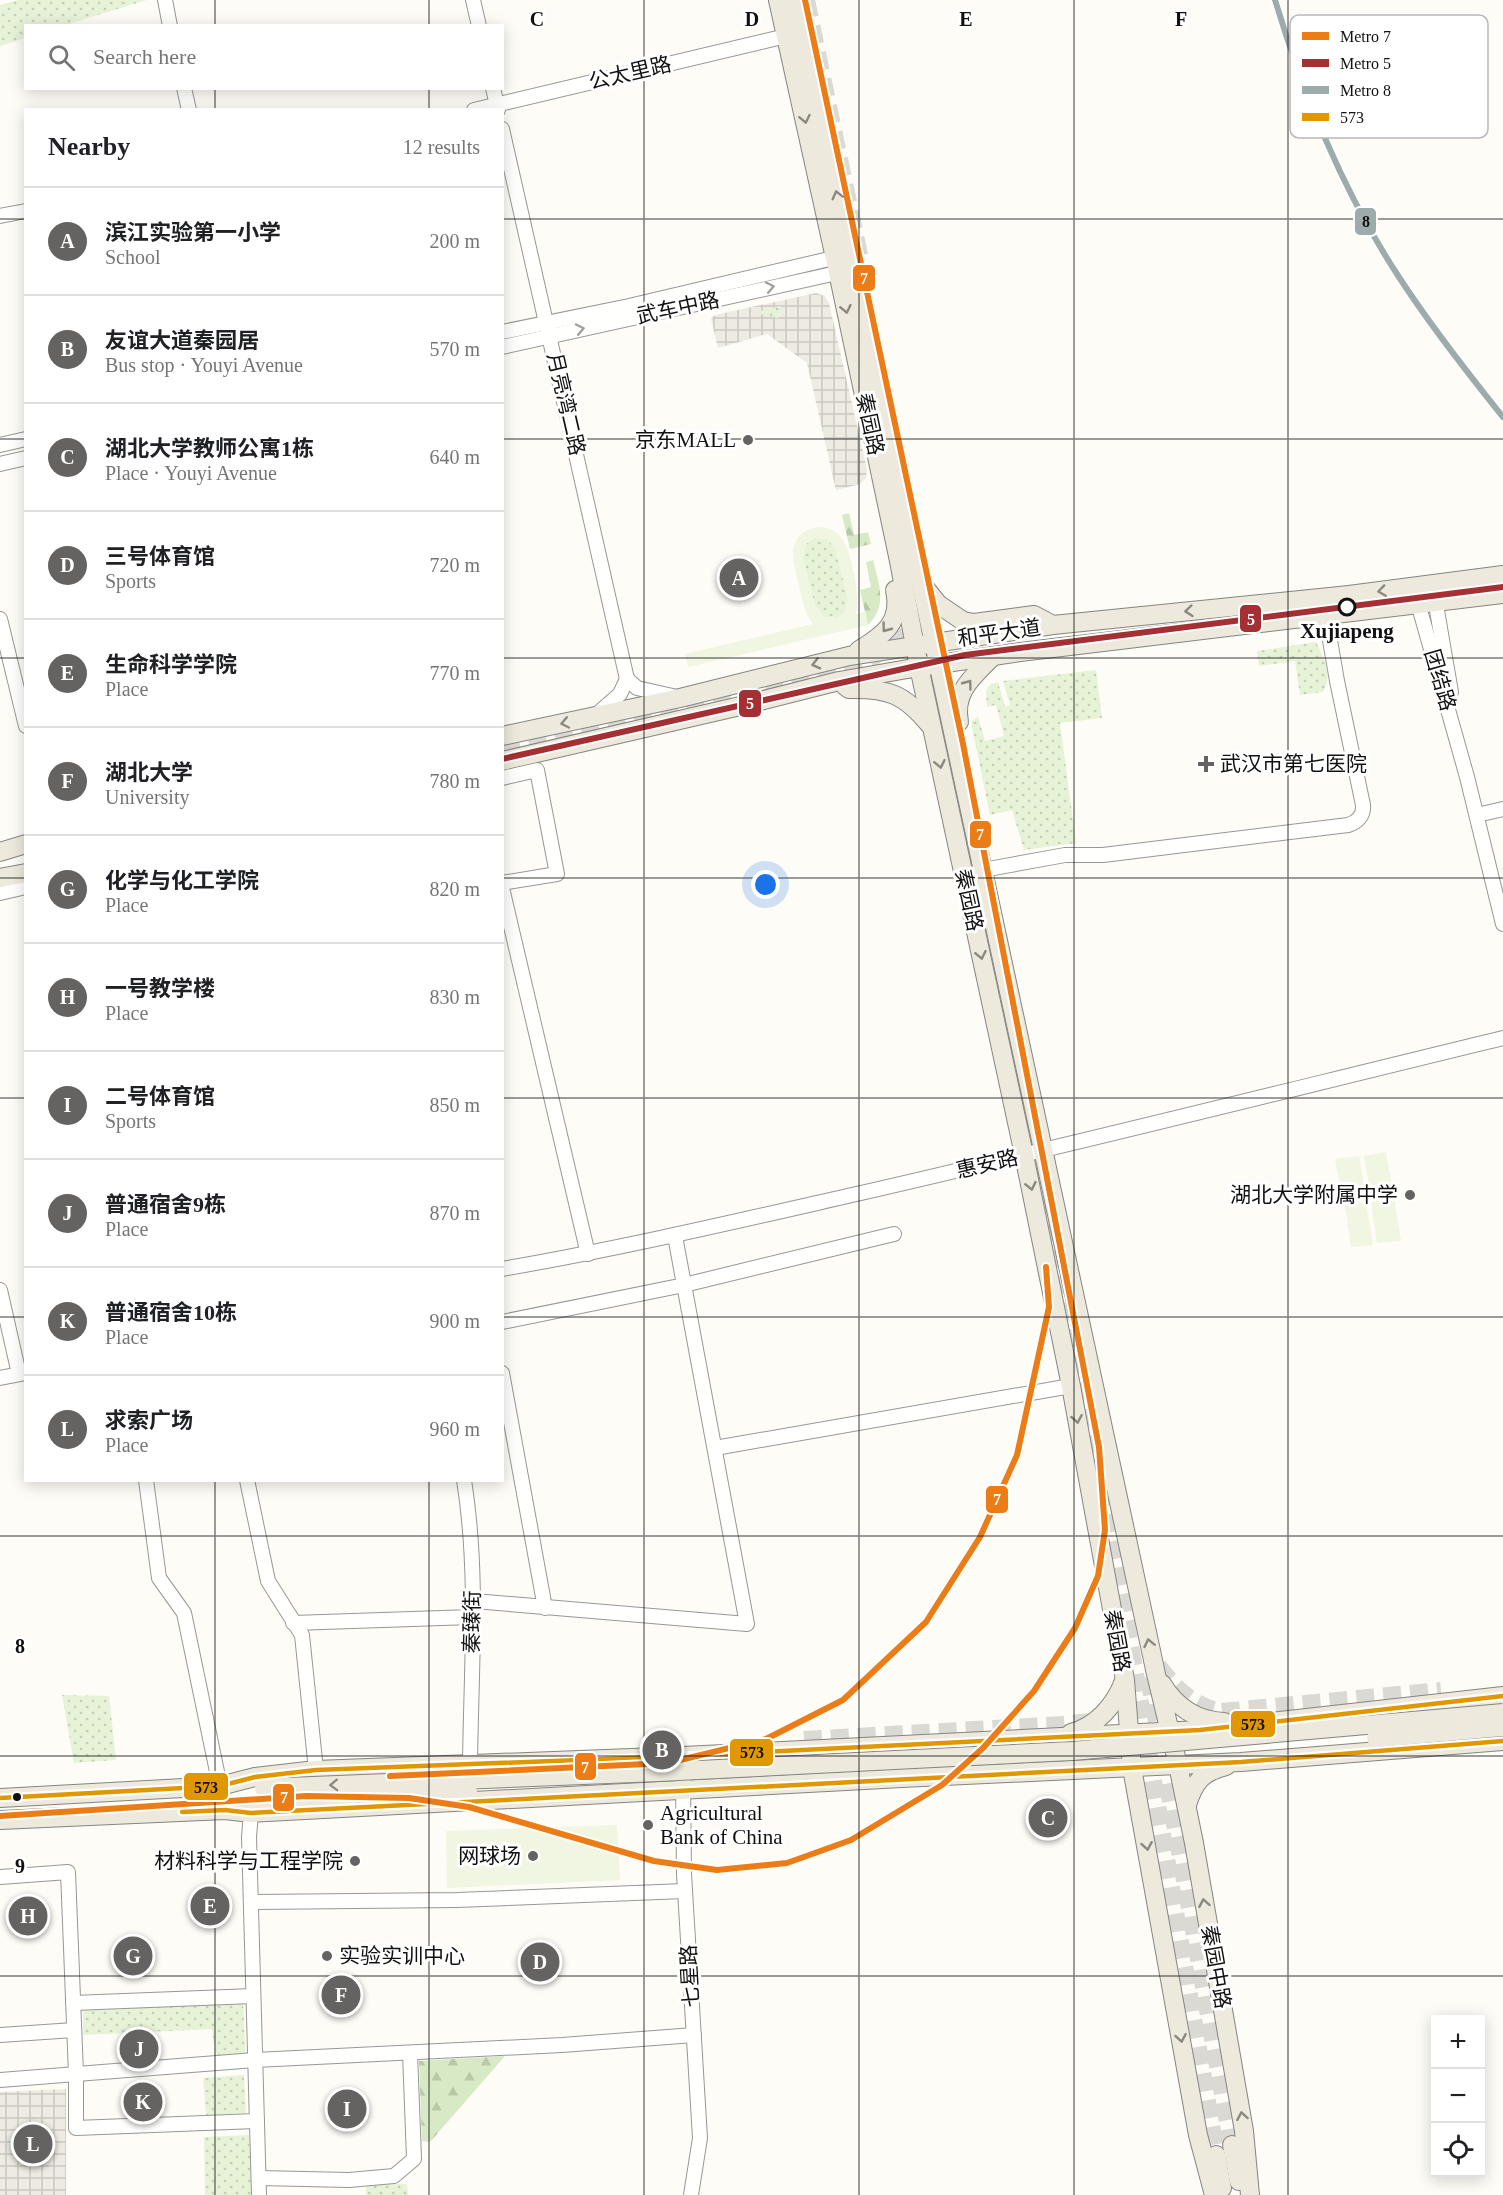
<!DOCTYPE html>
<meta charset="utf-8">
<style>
:root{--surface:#fff;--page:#f6f6f6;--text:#202124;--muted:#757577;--line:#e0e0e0;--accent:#646362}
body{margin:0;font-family:"Times New Roman","Noto Sans SC",serif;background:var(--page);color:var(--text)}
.controls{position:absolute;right:18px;bottom:18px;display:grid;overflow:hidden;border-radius:0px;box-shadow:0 3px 15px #0003}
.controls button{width:54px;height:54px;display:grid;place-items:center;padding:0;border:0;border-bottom:2px solid var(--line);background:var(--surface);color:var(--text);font:30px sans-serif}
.you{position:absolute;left:766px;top:885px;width:21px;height:21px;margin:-15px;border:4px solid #fff;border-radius:50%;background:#1a73e8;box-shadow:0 0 0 9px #1a73e833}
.badge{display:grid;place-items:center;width:39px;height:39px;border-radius:50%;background:var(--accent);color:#fff;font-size:20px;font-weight:700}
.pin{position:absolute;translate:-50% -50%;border:3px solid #fff;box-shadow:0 2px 6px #0006}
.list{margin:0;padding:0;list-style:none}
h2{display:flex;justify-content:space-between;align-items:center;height:78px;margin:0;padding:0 24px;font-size:26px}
h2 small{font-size:20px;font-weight:400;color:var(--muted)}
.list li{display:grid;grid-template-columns:39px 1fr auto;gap:18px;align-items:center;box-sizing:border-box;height:108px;padding:0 24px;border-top:2px solid var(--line)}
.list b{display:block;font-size:22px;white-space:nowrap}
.list p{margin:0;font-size:20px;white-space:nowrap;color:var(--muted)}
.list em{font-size:20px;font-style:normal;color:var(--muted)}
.icon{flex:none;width:33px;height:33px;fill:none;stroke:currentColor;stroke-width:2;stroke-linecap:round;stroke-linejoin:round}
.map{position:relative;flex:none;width:1503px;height:2195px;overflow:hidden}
.search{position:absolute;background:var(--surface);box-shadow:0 3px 15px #0003;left:24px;top:24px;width:480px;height:66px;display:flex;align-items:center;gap:15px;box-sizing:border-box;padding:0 21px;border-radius:0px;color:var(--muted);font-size:22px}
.panel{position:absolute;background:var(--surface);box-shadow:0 3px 15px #0003;left:24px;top:108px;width:480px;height:1374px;border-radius:0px}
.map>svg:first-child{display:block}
.grass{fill:url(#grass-dots)}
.forest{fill:url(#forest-firs)}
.pitch{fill:#f0f6e1;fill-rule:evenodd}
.plaza{fill:url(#plaza-grid);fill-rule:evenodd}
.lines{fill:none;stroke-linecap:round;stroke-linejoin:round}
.major-tunnel{stroke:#dad9d4;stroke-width:18;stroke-dasharray:18 9;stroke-linecap:butt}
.minor-casing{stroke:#979795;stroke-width:16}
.major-casing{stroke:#858482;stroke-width:20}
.minor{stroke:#fffffe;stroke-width:14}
.major{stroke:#ede9dc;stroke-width:18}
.major-bridge-casing{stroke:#858482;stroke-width:20;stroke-linecap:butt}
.major-bridge{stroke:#ede9dc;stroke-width:18}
.bus-1-casing{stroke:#fff;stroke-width:9}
.bus-1{stroke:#e09702;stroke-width:4.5}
.metro-1-casing{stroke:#fff;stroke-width:10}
.metro-2-casing{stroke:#fff;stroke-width:10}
.metro-3-casing{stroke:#fff;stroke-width:10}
.metro-1{stroke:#eb7c16;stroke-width:6}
.metro-2{stroke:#a43034;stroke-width:6}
.metro-3{stroke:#9dabaa;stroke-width:6}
.oneway{stroke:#8a8881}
.oneway2{stroke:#a0a09f}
.grid{fill:none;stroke:#111;stroke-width:1.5;stroke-opacity:0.55}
.poi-dot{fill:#646362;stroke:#fff;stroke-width:2}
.stop-dot{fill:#fff;stroke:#111;stroke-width:3}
.bus-dot{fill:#111;stroke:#fff;stroke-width:2}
.labels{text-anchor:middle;stroke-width:6;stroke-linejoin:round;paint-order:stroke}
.street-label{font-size:21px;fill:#111;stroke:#fff}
.poi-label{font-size:21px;fill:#111;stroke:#fff;text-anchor:end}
.stop-label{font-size:21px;font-weight:bold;fill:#111;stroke:#fff}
.key{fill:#fff;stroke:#b8b8b8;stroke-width:1.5}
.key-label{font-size:16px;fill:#111}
.grid-label{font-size:20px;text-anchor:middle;font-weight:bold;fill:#111;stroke:#fff;stroke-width:6;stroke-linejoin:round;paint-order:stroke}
.line-badge{stroke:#fff;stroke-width:2}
.badge-label{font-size:16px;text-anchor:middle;font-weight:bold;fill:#fff}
.pale-badge-label{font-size:16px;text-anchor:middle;font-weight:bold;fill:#111}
</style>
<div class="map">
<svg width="1503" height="2195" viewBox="0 0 1503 2195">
<defs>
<pattern id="grass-dots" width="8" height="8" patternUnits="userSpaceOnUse" patternTransform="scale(1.5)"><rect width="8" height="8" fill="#e7f3d7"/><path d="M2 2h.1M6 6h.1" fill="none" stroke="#c5cfb8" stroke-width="1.8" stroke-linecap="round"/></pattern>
<pattern id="forest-firs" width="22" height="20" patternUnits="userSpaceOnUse" patternTransform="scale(1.5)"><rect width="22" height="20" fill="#d8eac5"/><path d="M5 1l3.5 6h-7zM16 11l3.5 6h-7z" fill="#b8c8a8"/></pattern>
<pattern id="plaza-grid" width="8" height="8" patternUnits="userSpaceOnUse" patternTransform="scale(1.5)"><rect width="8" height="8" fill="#edebe2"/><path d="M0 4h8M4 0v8" fill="none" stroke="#cac8c1"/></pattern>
</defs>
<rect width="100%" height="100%" fill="#fdfcf7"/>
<!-- grass -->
<g class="grass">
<polygon points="18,0 147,0 65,25 26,26 25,38 0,46 0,5"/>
<polygon points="780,306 783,309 777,319 761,315 761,311"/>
<polygon points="814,538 828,539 836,550 848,599 845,612 837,618 824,617 815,606 803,558 806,544"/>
<path d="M1316,642C1324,657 1333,677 1323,692L1300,695L1295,661L1259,666L1257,651Z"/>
<polygon points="1096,670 1102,718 1060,723 1076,843 1024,850 1012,810 990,815 971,722 978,716 985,741 1004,736 996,705 987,707 986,691 991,684 998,682 1005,707 1010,705 1003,681"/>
<polygon points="62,1695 109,1696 116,1760 74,1763"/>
<polygon points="243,2002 246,2056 215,2056 212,2029 83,2035 83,2009"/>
<polygon points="244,2075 246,2113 206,2115 203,2078"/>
<polygon points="249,2135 252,2195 205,2195 204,2137"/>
<polygon points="366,2184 407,2184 408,2195 366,2195"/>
</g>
<!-- forest -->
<g class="forest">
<polygon points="849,513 854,535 868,532 871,544 850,549 842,515"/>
<path d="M873,560C879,584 888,606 868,625L860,590L871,587L866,562Z"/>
<polygon points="505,2056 430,2142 422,2141 419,2061"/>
</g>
<!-- pitch -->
<g class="pitch">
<path d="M817,527C826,527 833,529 839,535C851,546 861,599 856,614L865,612L868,625L688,667L685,654L813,624C804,613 802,599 799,585C793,560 784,535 817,527ZM814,538L828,539L836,550L848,599L845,612L837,618L824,617L815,606L803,558L806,544Z"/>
<polygon points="1386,1152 1393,1193 1371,1197 1364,1156"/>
<polygon points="1359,1156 1366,1198 1343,1202 1335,1159"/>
<polygon points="1394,1198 1401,1241 1377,1243 1371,1202"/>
<polygon points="1366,1202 1373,1245 1351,1247 1345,1206"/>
<polygon points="617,1825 620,1880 447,1888 446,1831"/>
</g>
<!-- plaza -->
<g class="plaza">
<path d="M816,293L825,296L829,303L867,469L866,478L860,484L836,490L807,363L767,334L718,348L711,319L715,315ZM780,306L783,309L778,318L761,314V311Z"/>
<polygon points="66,2089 66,2195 0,2195 0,2092"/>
</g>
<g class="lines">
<!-- major-tunnel -->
<g class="major-tunnel">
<polyline points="806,0 860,260"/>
<path d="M502,747L847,670C876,659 904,637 913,606"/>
<polyline points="1022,1091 1097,1468 1134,1668 1216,2155"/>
<path d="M1158,1666C1174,1688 1194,1707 1221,1712L1441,1691"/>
<polyline points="1149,1677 1232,2145"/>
<polyline points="804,1740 1062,1725 1091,1722"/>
</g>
<defs>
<g id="minor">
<polyline points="165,0 170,26"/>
<polyline points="473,0 479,26"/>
<polyline points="184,88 189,110"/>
<polyline points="493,88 498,110"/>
<polyline points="474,110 786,36"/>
<polyline points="502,129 627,679 637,688 677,697"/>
<polyline points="0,216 26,211"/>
<polyline points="502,332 629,306 842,256"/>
<polyline points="502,347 846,271"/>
<polyline points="0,445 26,439"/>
<polyline points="0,464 26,458"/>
<polyline points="1434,593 1451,692"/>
<polyline points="1416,596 1467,777 1503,924"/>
<polyline points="0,619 26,726"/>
<polyline points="596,715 620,694 627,679"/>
<polyline points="502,778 537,770 557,874 502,883"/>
<polyline points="1477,815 1503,809"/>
<path d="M983,870L1065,855H1103L1348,825C1358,822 1364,815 1363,805L1337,681L1326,617"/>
<polyline points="502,888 588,1254"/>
<polyline points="0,893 26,887"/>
<path d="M502,1269C623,1248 742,1220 861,1193C1075,1144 1289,1090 1503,1038"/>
<polyline points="0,1290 19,1374"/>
<polyline points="502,1322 684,1285 894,1234"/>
<polyline points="502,1373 545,1608"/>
<polyline points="0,1378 26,1373"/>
<polyline points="715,1448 1071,1386"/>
<polyline points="146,1480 159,1578 184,1613 220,1786"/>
<polyline points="247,1480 268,1581 302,1635 316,1770"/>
<path d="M464,1480C479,1574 471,1670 470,1764"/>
<polyline points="474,1601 747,1624 675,1236"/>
<polyline points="293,1623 472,1617"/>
<polyline points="683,1781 684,1874 700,2138 691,2195"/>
<polyline points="251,1813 249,1837 259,2195"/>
<polyline points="0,1877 68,1872 76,2074 76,2128 257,2121"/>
<polyline points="251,1902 457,1900 685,1891"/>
<polyline points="73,2003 253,1996"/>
<polyline points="0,2035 74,2030"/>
<polyline points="0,2080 255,2060 562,2045 694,2035"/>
<polyline points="259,2178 349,2180 394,2176 414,2159 410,2053"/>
</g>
<g id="major">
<polyline points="778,0 835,258 899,561 919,667 1024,1155 1071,1386 1125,1680 1132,1768 1198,2135 1214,2195"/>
<polyline points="793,0 846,235 1156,1674 1178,1765 1194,1843 1244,2131 1250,2195"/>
<polyline points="923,585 938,604 963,621 974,623 1034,615 1053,625"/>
<path d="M859,650C884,635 902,622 895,590"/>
<path d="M845,686L849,689C888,688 904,694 929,724"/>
<path d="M959,722C953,691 973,677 993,656"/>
<polyline points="502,736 680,698 849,656 1053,625 1349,595 1503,575"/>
<polyline points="502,761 736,707 839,681 919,667 1020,652 1503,594"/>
<polyline points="0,852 26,844"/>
<polyline points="0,878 26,873"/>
<path d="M1162,1684C1176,1707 1197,1721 1224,1722"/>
<path d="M1071,1733C1096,1727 1115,1705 1124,1681"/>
<polyline points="0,1798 220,1786 255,1777 316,1770 683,1756 1200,1730 1503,1696"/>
<path d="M1187,1805C1194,1782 1202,1772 1226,1766"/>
<polyline points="0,1820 225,1810 251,1813 902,1778 1241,1762 1503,1741"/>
<polyline points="1232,2145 1239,2181"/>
<polyline points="1216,2155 1222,2188"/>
</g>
</defs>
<!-- minor casing -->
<use href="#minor" class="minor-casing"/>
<!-- major casing -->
<use href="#major" class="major-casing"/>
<!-- minor -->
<use href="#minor" class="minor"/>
<!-- major -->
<use href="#major" class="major"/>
<defs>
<g id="major-bridge">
<polyline points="1376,1738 1503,1727"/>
<polyline points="264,1788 659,1772 1072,1751 1503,1713"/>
<polyline points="266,1802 468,1792"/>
</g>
</defs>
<!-- major-bridge casing -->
<use href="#major-bridge" class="major-bridge-casing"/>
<!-- major-bridge -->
<use href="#major-bridge" class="major-bridge"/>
<defs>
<g id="bus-1">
<polyline points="0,1798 220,1786 255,1777 316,1770 683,1756 1200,1730 1503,1696"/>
<polyline points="182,1812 225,1810 251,1813 1241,1762 1503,1741"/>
</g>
</defs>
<!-- bus-1 casing -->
<use href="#bus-1" class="bus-1-casing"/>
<!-- bus-1 -->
<use href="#bus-1" class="bus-1"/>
<defs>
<g id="metro-1">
<polyline points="390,1776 668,1763 766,1739 843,1700 926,1622 980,1537 1017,1455 1049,1307 1046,1267"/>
<polyline points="0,1816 306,1796 409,1798 469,1807 654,1861 717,1870 787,1863 851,1840 942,1785 983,1748 1034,1691 1075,1628 1098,1576 1105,1530 1099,1447 963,744 805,0"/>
</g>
<polyline id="metro-2" points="502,759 965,655 1503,587"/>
<path id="metro-3" d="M1275,0C1304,96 1342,190 1397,274C1429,324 1466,371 1503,417"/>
</defs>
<!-- metro-1 casing -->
<use href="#metro-1" class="metro-1-casing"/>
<!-- metro-2 casing -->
<use href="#metro-2" class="metro-2-casing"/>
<!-- metro-3 casing -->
<use href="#metro-3" class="metro-3-casing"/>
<!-- metro-1 -->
<use href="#metro-1" class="metro-1"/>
<!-- metro-2 -->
<use href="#metro-2" class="metro-2"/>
<!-- metro-3 -->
<use href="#metro-3" class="metro-3"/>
</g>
<!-- one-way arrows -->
<defs><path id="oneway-chevron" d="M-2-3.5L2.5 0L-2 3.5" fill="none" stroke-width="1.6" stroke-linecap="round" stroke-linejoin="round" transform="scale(1.5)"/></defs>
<g class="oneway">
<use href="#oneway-chevron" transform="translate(805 119) rotate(78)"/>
<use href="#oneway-chevron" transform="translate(837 195) rotate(-104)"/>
<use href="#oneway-chevron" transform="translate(846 309) rotate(78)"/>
<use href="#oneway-chevron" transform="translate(1382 591) rotate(172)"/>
<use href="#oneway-chevron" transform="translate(1189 611) rotate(174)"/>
<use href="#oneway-chevron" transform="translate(886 628) rotate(127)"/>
<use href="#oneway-chevron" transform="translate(816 664) rotate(166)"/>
<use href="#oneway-chevron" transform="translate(968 684) rotate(-53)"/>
<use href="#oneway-chevron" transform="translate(565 723) rotate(168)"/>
<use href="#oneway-chevron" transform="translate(940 764) rotate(78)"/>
<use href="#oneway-chevron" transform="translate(981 955) rotate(78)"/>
<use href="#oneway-chevron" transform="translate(1031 1186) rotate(78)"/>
<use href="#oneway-chevron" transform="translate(1077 1419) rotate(80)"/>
<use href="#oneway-chevron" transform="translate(1149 1643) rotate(-102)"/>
<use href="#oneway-chevron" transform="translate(334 1785) rotate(178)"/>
<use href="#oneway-chevron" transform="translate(1147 1846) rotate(80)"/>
<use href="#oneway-chevron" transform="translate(1204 1903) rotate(-100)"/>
<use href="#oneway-chevron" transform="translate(1181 2038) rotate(80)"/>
<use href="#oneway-chevron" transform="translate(1242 2116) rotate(-100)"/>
</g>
<g class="oneway2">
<use href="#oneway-chevron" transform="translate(770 287) rotate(-12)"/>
<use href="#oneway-chevron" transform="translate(580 329) rotate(-12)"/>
</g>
<!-- grid -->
<path class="grid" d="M215,0V26M429,0V26M644,0V2195M859,0V2195M1074,0V2195M1288,0V2195M215,88V110M429,88V110M0,219H26M502,219H1503M0,439H26M502,439H1503M0,658H26M502,658H1503M0,878H26M502,878H1503M0,1098H26M502,1098H1503M0,1317H26M502,1317H1503M215,1480V2195M429,1480V2195M0,1536H1503M0,1756H1503M0,1976H1503"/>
<!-- markers -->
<g class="poi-dot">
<circle cx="748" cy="440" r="6"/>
<path d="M1203 755h6v6h6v6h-6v6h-6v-6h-6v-6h6z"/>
<circle cx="1410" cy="1195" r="6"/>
<circle cx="648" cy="1825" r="6"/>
<circle cx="533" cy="1856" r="6"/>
<circle cx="355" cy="1861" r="6"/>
<circle cx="327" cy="1956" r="6"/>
</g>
<circle class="stop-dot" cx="1347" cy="607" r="8"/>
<circle class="bus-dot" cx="17" cy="1797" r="5"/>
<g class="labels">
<!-- street labels -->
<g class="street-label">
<text transform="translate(630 73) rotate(-13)" y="7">公太里路</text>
<text transform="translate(678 308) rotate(-12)" y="7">武车中路</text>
<text transform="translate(566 404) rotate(77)" y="7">月亮湾二路</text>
<text transform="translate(870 424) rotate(78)" y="7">秦园路</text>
<text transform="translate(999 633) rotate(-8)" y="7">和平大道</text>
<text transform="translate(1440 680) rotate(74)" y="7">团结路</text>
<text transform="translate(969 900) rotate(78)" y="7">秦园路</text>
<text transform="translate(987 1164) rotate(-13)" y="7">惠安路</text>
<text transform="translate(472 1622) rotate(-89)" y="7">秦臻街</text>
<text transform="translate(1117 1641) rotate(80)" y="7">秦园路</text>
<text transform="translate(1216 1967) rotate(80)" y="7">秦园中路</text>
<text transform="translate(690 1976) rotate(-93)" y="7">七星路</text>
</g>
<!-- poi labels -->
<g class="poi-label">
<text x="736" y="447">京东MALL</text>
<text x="1220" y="771" text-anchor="start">武汉市第七医院</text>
<text x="1398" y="1202">湖北大学附属中学</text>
<text x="660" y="1820" text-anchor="start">Agricultural<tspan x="660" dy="24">Bank of China</tspan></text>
<text x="521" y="1863">网球场</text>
<text x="343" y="1868">材料科学与工程学院</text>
<text x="339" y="1963" text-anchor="start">实验实训中心</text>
</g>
<!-- stop labels -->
<g class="stop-label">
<text x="1347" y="638">Xujiapeng</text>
</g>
</g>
<!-- legend -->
<rect x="1290" y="15" width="198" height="123" rx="9" class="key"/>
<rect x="1302" y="32" width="27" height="8" fill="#eb7c16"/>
<rect x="1302" y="59" width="27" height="8" fill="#a43034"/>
<rect x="1302" y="86" width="27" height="8" fill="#9dabaa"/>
<rect x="1302" y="113" width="27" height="8" fill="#e09702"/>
<g class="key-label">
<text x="1340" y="42">Metro 7</text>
<text x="1340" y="69">Metro 5</text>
<text x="1340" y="96">Metro 8</text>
<text x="1340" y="123">573</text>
</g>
<g class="grid-label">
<text x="537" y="26">C</text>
<text x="752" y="26">D</text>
<text x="966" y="26">E</text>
<text x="1181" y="26">F</text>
<text x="20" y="1653">8</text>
<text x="20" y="1873">9</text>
</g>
<g class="line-badge">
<rect x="1354" y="207" width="23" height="29" rx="6" fill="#9dabaa"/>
<rect x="852" y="264" width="24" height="28" rx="6" fill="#eb7c16"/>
<rect x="1239" y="604" width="23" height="29" rx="6" fill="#a43034"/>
<rect x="738" y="689" width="24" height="29" rx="6" fill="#a43034"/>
<rect x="969" y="820" width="23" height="29" rx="6" fill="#eb7c16"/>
<rect x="985" y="1485" width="24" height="29" rx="6" fill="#eb7c16"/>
<rect x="1230" y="1710" width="46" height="28" rx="6" fill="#e09702"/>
<rect x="729" y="1738" width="45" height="29" rx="6" fill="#e09702"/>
<rect x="574" y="1752" width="23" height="29" rx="6" fill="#eb7c16"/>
<rect x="183" y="1772" width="46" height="29" rx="6" fill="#e09702"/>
<rect x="272" y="1783" width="23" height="29" rx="6" fill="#eb7c16"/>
</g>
<g class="badge-label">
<text x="864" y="284">7</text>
<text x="1251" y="625">5</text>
<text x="750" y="709">5</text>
<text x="980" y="840">7</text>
<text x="997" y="1505">7</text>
<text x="585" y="1773">7</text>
<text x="284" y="1803">7</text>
</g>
<g class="pale-badge-label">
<text x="1366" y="227">8</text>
<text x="1253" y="1730">573</text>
<text x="752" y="1758">573</text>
<text x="206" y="1793">573</text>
</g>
</svg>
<div class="controls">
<button>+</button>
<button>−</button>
<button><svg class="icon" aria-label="locate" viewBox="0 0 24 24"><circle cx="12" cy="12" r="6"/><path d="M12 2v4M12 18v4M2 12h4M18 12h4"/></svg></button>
</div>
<div class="you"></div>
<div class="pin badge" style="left:739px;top:578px">A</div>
<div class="pin badge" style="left:662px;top:1750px">B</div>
<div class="pin badge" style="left:1048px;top:1818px">C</div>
<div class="pin badge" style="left:540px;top:1962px">D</div>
<div class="pin badge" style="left:210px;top:1906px">E</div>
<div class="pin badge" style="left:341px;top:1995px">F</div>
<div class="pin badge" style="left:133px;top:1956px">G</div>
<div class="pin badge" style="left:28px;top:1916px">H</div>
<div class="pin badge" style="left:347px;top:2109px">I</div>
<div class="pin badge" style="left:139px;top:2049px">J</div>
<div class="pin badge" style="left:143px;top:2102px">K</div>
<div class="pin badge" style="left:33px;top:2144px">L</div>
<div class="search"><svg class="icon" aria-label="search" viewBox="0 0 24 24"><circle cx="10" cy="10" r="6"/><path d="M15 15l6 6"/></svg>Search here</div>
<section class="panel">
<h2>Nearby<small>12 results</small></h2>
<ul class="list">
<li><span class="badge">A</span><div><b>滨江实验第一小学</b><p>School</p></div><em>200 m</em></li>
<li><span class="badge">B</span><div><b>友谊大道秦园居</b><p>Bus stop · Youyi Avenue</p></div><em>570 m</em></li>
<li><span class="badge">C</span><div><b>湖北大学教师公寓1栋</b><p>Place · Youyi Avenue</p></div><em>640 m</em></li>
<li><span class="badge">D</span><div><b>三号体育馆</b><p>Sports</p></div><em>720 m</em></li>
<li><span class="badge">E</span><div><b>生命科学学院</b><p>Place</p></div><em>770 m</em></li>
<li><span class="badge">F</span><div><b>湖北大学</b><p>University</p></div><em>780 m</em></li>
<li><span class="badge">G</span><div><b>化学与化工学院</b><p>Place</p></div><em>820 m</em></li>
<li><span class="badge">H</span><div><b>一号教学楼</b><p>Place</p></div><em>830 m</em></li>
<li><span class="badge">I</span><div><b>二号体育馆</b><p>Sports</p></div><em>850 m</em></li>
<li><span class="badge">J</span><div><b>普通宿舍9栋</b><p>Place</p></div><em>870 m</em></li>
<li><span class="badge">K</span><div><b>普通宿舍10栋</b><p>Place</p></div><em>900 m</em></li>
<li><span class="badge">L</span><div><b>求索广场</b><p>Place</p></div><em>960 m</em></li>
</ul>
</section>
</div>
